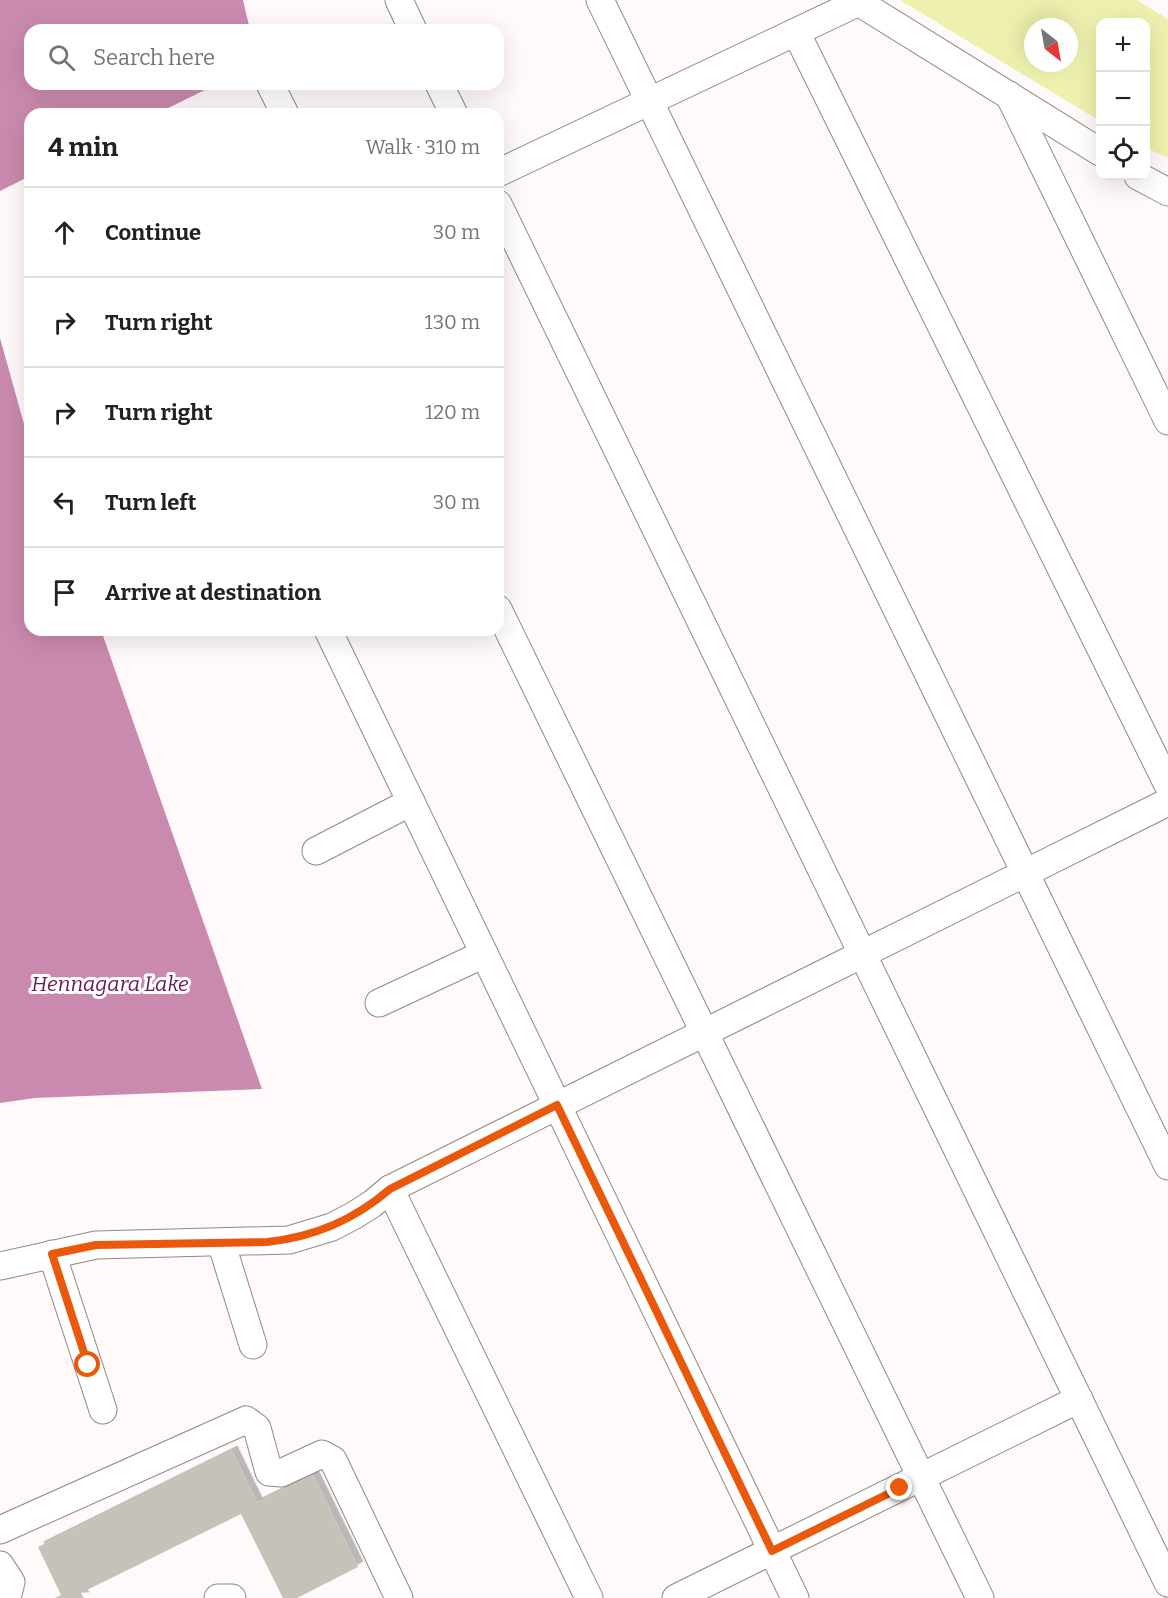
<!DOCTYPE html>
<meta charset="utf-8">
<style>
:root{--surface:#fff;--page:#f2f2f2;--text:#202124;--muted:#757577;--line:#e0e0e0}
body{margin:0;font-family:Bitter,serif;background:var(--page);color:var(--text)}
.controls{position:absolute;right:18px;top:18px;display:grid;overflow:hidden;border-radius:12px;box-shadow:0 6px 24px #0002}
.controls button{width:54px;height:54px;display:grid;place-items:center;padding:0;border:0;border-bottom:2px solid var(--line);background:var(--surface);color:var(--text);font:30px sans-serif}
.compass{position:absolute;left:1024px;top:18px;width:54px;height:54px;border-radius:50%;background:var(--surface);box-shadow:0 6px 24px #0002;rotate:149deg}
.stop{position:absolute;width:18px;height:18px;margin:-14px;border:4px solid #ea580c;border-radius:50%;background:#fff}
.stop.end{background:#ea580c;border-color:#fff;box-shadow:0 2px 6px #0008}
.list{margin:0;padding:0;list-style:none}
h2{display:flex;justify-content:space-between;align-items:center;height:78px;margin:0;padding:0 24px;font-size:26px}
h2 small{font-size:20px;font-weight:400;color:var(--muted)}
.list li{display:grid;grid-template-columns:39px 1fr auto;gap:18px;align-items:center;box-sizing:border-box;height:90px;padding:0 24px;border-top:2px solid var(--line)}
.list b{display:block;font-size:22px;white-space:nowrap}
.list em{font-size:20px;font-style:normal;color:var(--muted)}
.icon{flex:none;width:33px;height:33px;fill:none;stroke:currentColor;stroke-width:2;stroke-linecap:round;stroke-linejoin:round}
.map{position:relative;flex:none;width:1168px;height:1598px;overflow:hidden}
.search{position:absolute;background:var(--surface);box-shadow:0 6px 24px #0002;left:24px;top:24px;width:480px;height:66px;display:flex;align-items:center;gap:15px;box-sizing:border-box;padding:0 21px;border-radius:18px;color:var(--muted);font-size:22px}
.panel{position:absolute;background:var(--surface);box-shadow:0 6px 24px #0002;left:24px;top:108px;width:480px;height:528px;border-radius:18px}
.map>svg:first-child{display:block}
.green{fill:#eef1ae;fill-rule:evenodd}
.water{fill:#ca8aaf}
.building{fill:#c6c1b9;filter:url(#shadow)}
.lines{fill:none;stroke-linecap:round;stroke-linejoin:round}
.minor-casing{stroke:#918884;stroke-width:29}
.minor{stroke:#fff;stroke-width:27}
.route{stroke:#ea580c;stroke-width:8}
.labels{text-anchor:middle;stroke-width:6;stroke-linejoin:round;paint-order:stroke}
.water-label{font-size:21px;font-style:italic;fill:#671c4e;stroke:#fff}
</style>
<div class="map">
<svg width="1168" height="1598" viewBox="0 0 1168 1598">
<defs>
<filter id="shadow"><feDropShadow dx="5.5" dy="-5.5" stdDeviation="0" flood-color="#0004"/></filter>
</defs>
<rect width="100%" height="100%" fill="#fffaf9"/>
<!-- green -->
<path class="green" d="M900,0H1137L1168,19V158L1146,148V22H1100V121ZM1033,27H1069V63H1033Z"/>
<!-- water -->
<g class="water">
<polygon points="0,0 243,0 250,30 30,30 30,84 217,84 156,114 30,114 30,176 0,191"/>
<polygon points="0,338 24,424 30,422 30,630 101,630 262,1089 35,1098 0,1103"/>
</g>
<!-- building -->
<polygon class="building" points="232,1451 257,1503 313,1475 358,1567 297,1598 283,1598 241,1514 81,1593 84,1598 55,1598 61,1595 38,1547"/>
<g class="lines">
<defs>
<g id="minor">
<polyline points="399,0 413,30"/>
<polyline points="600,0 1168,1166"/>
<polyline points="855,0 1100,152"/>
<polyline points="796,32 1168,785"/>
<polyline points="270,84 285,114"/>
<polyline points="439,84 454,114"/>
<polyline points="1009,95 1168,421"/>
<polyline points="498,173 859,2"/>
<polyline points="1138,176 1168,192"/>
<polyline points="498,204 1168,1583"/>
<polyline points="498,609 980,1598"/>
<polyline points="328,630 795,1598"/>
<polyline points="316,851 411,802"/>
<polyline points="379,1003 484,954"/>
<polyline points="221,1242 253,1345"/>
<polyline points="52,1254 103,1410"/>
<polyline points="0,1266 96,1245 289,1240 332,1227 353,1216 372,1204 390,1189"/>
<polyline points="0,1530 246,1420 257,1428 269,1472 281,1473 322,1454 333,1460 399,1598"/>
<polyline points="0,1565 11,1582 8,1594 0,1597"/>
<polyline points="218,1598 232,1598"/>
<polyline points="589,1598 390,1189 1168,802"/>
<polyline points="676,1598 1079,1399"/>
</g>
</defs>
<!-- minor casing -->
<use href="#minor" class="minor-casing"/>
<!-- minor -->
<use href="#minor" class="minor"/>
</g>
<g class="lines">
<!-- route -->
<path class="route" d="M88,1365L52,1254L96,1245L267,1242C315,1237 354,1220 390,1189L557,1105L772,1551L900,1488"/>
</g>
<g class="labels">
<!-- water labels -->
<g class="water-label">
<text x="110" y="991">Hennagara Lake</text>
</g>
</g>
</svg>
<div class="controls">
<button>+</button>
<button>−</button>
<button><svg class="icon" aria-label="locate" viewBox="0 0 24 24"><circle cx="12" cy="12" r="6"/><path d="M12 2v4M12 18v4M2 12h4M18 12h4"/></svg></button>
</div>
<svg class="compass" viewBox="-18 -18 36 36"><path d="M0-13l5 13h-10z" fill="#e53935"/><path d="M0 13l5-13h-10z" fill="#757577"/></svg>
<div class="stop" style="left:88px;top:1365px"></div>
<div class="stop end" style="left:900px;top:1488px"></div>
<div class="search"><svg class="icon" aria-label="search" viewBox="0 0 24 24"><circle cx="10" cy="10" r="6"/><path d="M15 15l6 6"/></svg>Search here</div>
<section class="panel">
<h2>4 min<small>Walk · 310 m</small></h2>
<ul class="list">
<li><svg class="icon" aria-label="ahead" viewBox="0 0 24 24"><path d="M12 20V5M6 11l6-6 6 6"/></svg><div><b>Continue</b></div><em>30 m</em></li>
<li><svg class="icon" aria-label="right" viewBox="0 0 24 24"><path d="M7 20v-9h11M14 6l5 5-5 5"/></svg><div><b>Turn right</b></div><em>130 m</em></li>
<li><svg class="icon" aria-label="right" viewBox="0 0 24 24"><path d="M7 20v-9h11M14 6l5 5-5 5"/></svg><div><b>Turn right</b></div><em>120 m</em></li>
<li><svg class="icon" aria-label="left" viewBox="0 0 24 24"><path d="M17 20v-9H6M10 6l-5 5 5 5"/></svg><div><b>Turn left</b></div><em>30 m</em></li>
<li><svg class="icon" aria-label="arrive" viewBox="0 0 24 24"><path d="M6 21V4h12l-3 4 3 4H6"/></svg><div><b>Arrive at destination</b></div></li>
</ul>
</section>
</div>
